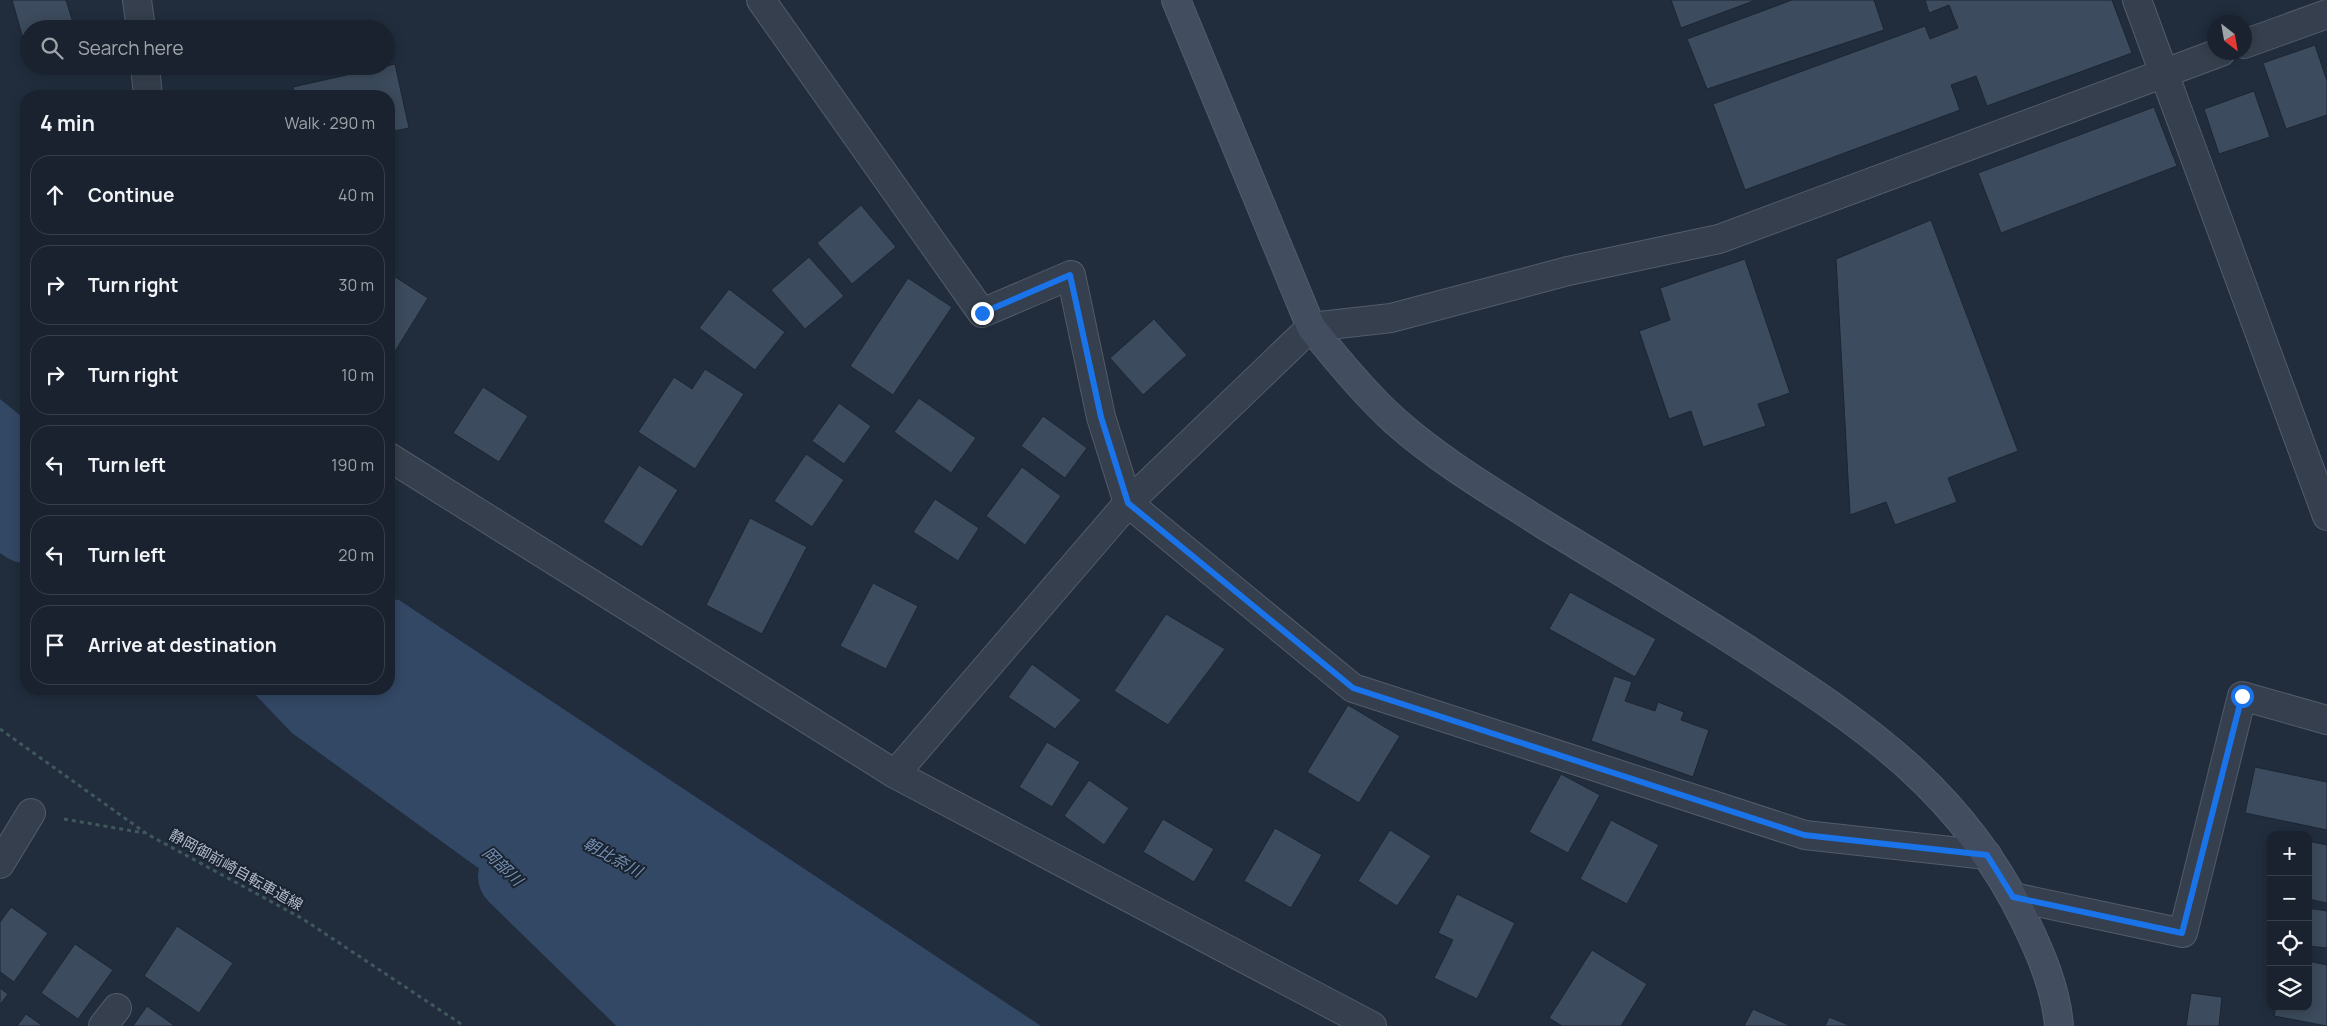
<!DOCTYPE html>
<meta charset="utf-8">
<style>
:root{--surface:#19222e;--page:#222a36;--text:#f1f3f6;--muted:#9fa4aa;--line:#373f4a}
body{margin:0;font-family:Manrope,"Noto Sans JP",sans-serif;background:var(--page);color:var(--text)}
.controls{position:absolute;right:15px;bottom:15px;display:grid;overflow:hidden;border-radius:10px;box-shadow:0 2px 12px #0003}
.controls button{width:45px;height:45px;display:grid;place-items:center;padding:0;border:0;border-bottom:1px solid var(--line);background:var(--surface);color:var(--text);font:25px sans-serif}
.compass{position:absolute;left:2207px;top:15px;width:45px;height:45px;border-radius:50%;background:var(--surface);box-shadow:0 2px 12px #0003;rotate:149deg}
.stop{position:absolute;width:15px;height:15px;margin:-11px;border:4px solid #1a73e8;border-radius:50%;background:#fff}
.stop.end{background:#1a73e8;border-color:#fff;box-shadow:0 1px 5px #0008}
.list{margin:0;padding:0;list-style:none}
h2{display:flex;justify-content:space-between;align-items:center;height:65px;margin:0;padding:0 20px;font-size:21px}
h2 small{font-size:16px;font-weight:400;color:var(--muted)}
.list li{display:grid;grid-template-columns:32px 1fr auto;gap:15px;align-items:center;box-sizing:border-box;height:80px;margin:0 10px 10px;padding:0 10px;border:1px solid var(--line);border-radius:20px}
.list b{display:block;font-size:19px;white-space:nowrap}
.list em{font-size:16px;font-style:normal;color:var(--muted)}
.icon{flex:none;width:28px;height:28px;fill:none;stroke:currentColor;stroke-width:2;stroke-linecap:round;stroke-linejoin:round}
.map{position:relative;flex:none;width:2327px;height:1026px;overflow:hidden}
.search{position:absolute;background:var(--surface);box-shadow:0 2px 12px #0003;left:20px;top:20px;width:375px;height:55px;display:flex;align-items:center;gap:12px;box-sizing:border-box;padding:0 18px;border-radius:28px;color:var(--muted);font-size:19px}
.panel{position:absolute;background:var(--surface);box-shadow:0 2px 12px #0003;left:20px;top:90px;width:375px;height:605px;border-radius:20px}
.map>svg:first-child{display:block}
.water{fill:#334865}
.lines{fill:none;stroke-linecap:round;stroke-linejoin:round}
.river{stroke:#334865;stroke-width:72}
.building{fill:#3c4b5d;stroke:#1c2633}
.street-casing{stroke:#535c6a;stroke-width:30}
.secondary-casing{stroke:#535c6a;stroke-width:30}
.path{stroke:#40585b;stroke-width:3;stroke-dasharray:4 4;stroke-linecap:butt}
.street{stroke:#353f4d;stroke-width:28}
.secondary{stroke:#424d60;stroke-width:28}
.route{stroke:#1a73e8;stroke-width:6}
.labels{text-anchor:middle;stroke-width:4;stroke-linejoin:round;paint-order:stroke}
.street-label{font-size:15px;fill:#b0b9c9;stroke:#1a2431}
.water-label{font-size:16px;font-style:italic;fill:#758fb2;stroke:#1a2431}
</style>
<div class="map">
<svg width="2327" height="1026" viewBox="0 0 2327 1026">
<rect width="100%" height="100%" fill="#212d3d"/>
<!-- water -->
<g class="water">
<polygon points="0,399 26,420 26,526 0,511"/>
<polygon points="389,599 399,600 1041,1026 696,1026 292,733 250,689 389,689"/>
</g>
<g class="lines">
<!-- river -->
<g class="river">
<polyline points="0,510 26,527"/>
<polyline points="514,876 668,1026"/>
</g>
</g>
<!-- building -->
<g class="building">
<polygon points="12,0 66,0 75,29 29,29 29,48 26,49"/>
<polygon points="1671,0 1756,0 1681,28"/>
<polygon points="1792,0 1874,0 1884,30 1707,89 1687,39"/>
<polygon points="1925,0 2112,0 2132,53 1987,106 1976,76 1951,85 1960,110 1745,190 1713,104 1925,26 1930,39 1958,28 1949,5 1929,13"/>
<polygon points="2315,45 2327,81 2327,115 2286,129 2263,63"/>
<polygon points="395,64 409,128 389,132 389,96 295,96 293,87"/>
<polygon points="2254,91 2270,137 2219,154 2204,109"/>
<polygon points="2154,107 2177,166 2001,233 1978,173"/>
<polygon points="861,205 896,247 852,284 817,243"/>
<polygon points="1931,220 2018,451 1948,478 1957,502 1895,525 1886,502 1850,515 1836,259"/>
<polygon points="809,257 844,296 805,329 771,290"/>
<polygon points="1745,259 1790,393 1758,404 1766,426 1703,447 1691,411 1669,419 1639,331 1670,320 1660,288"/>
<polygon points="389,273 428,298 394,353 389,350"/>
<polygon points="908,278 952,307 893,395 850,366"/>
<polygon points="729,289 785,332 755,370 699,328"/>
<polygon points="1154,319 1187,355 1143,395 1110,358"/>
<polygon points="705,369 744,394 695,469 638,432 674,377 692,389"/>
<polygon points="483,387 528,416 499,462 453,433"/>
<polygon points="919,398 976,438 951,473 894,432"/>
<polygon points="839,403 871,426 844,464 812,441"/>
<polygon points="1043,416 1087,448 1065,478 1021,446"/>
<polygon points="806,454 844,480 812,527 774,501"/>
<polygon points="639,465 678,490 642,547 603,522"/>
<polygon points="1022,467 1061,496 1025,545 986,516"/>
<polygon points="935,499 979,528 958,561 913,532"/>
<polygon points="750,518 807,547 762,634 706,605"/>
<polygon points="873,583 918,606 886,669 840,646"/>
<polygon points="1570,592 1656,639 1635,677 1549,629"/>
<polygon points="1166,614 1225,649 1168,725 1114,691"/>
<polygon points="1032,664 1081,700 1055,729 1008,697"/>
<polygon points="1614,676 1632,682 1625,701 1655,711 1658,702 1684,712 1681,720 1709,730 1693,777 1591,741"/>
<polygon points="1348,705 1400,736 1359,803 1307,772"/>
<polygon points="1047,742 1080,762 1052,807 1019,787"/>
<polygon points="2255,767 2327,782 2327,830 2245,813"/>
<polygon points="1561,774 1600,795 1568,853 1529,832"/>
<polygon points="1089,780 1129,808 1104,845 1064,816"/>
<polygon points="1163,819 1214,849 1194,882 1143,852"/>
<polygon points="1611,820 1659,845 1627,904 1580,879"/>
<polygon points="1275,828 1322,855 1291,908 1244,881"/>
<polygon points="1390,830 1431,856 1397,906 1358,881"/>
<polygon points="2308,841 2327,845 2327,903 2308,899"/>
<polygon points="1457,894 1515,923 1477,999 1434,978 1453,940 1438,933"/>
<polygon points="11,907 48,933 14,982 0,972 0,922"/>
<polygon points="2308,908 2327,911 2327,948 2308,946"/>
<polygon points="177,926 233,963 199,1013 144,976"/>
<polygon points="75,944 113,970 78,1019 41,993"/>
<polygon points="1592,950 1647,984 1621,1026 1562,1026 1549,1018"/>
<polygon points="2308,961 2327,965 2327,1026 2274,1016 2276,1007 2308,1007"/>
<polygon points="0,988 8,994 0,1005"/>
<polygon points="2191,993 2222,997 2219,1026 2186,1026"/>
<polygon points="147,1006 175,1026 133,1026"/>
<polygon points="1753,1009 1791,1026 1744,1026"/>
<polygon points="26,1014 43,1026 17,1026"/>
<polygon points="1829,1017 1851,1026 1825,1026"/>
</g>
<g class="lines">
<defs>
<g id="street">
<polyline points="137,0 141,29"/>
<polyline points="761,0 982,313 1071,275 1101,417 1128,503 1353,688 1805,835 1987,855"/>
<polyline points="2137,0 2327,516"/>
<polyline points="2244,44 2327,14"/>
<polyline points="145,66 148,96"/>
<polyline points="389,457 895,774 1372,1026"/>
<polyline points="895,774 1128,503 1311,327 1391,318 1568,271 1719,239 2221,52"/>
<polyline points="0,864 31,813"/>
<polyline points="2013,897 2183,933 2242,696 2327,720"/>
<polyline points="103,1026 117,1008"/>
</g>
<path id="secondary" d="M1176,0L1311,327C1337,360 1364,393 1395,421C1440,461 1493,492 1543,524C1613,567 1685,609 1754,654C1870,729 1963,793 2025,921C2041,954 2056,989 2059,1026"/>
</defs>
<!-- street casing -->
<use href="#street" class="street-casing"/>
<!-- secondary casing -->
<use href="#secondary" class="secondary-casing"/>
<!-- path -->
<g class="path">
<polyline points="0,729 147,834 303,919 464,1026"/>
<polyline points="64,819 144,833"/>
</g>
<!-- street -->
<use href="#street" class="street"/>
<!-- secondary -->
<use href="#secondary" class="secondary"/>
</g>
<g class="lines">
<!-- route -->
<polyline class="route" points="982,313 1070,275 1101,417 1128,503 1353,688 1804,835 1987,855 2013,897 2182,933 2242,696"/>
</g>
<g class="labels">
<!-- street labels -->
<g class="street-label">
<text transform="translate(236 870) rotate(29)" y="5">静岡御前崎自転車道線</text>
</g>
<!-- water labels -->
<g class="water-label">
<text transform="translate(613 857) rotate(29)" y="6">朝比奈川</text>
<text transform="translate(503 866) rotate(44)" y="6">岡部川</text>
</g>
</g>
</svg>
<div class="controls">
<button>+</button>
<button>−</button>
<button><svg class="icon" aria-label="locate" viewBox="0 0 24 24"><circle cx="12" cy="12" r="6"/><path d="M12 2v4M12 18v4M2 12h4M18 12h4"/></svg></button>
<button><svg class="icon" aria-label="layers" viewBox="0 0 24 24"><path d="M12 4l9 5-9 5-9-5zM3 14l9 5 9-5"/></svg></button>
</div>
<svg class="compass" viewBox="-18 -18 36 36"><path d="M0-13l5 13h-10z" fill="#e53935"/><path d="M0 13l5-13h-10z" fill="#9fa4aa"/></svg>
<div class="stop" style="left:2242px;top:696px"></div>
<div class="stop end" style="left:982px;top:313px"></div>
<div class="search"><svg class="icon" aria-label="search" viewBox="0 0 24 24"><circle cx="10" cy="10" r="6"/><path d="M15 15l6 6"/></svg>Search here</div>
<section class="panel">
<h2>4 min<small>Walk · 290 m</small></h2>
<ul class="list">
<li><svg class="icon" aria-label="ahead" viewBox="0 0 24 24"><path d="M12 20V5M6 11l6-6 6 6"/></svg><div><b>Continue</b></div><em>40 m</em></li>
<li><svg class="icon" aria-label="right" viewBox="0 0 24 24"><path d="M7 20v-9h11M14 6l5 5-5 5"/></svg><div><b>Turn right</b></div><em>30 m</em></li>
<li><svg class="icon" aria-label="right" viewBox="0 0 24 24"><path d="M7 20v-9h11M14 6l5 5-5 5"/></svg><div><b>Turn right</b></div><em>10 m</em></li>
<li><svg class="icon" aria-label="left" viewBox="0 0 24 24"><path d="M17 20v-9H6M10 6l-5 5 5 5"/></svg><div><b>Turn left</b></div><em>190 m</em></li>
<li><svg class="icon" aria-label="left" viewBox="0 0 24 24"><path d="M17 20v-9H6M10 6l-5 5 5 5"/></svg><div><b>Turn left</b></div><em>20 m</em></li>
<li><svg class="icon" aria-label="arrive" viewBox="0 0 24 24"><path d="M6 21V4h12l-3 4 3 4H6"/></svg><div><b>Arrive at destination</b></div></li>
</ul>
</section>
</div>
